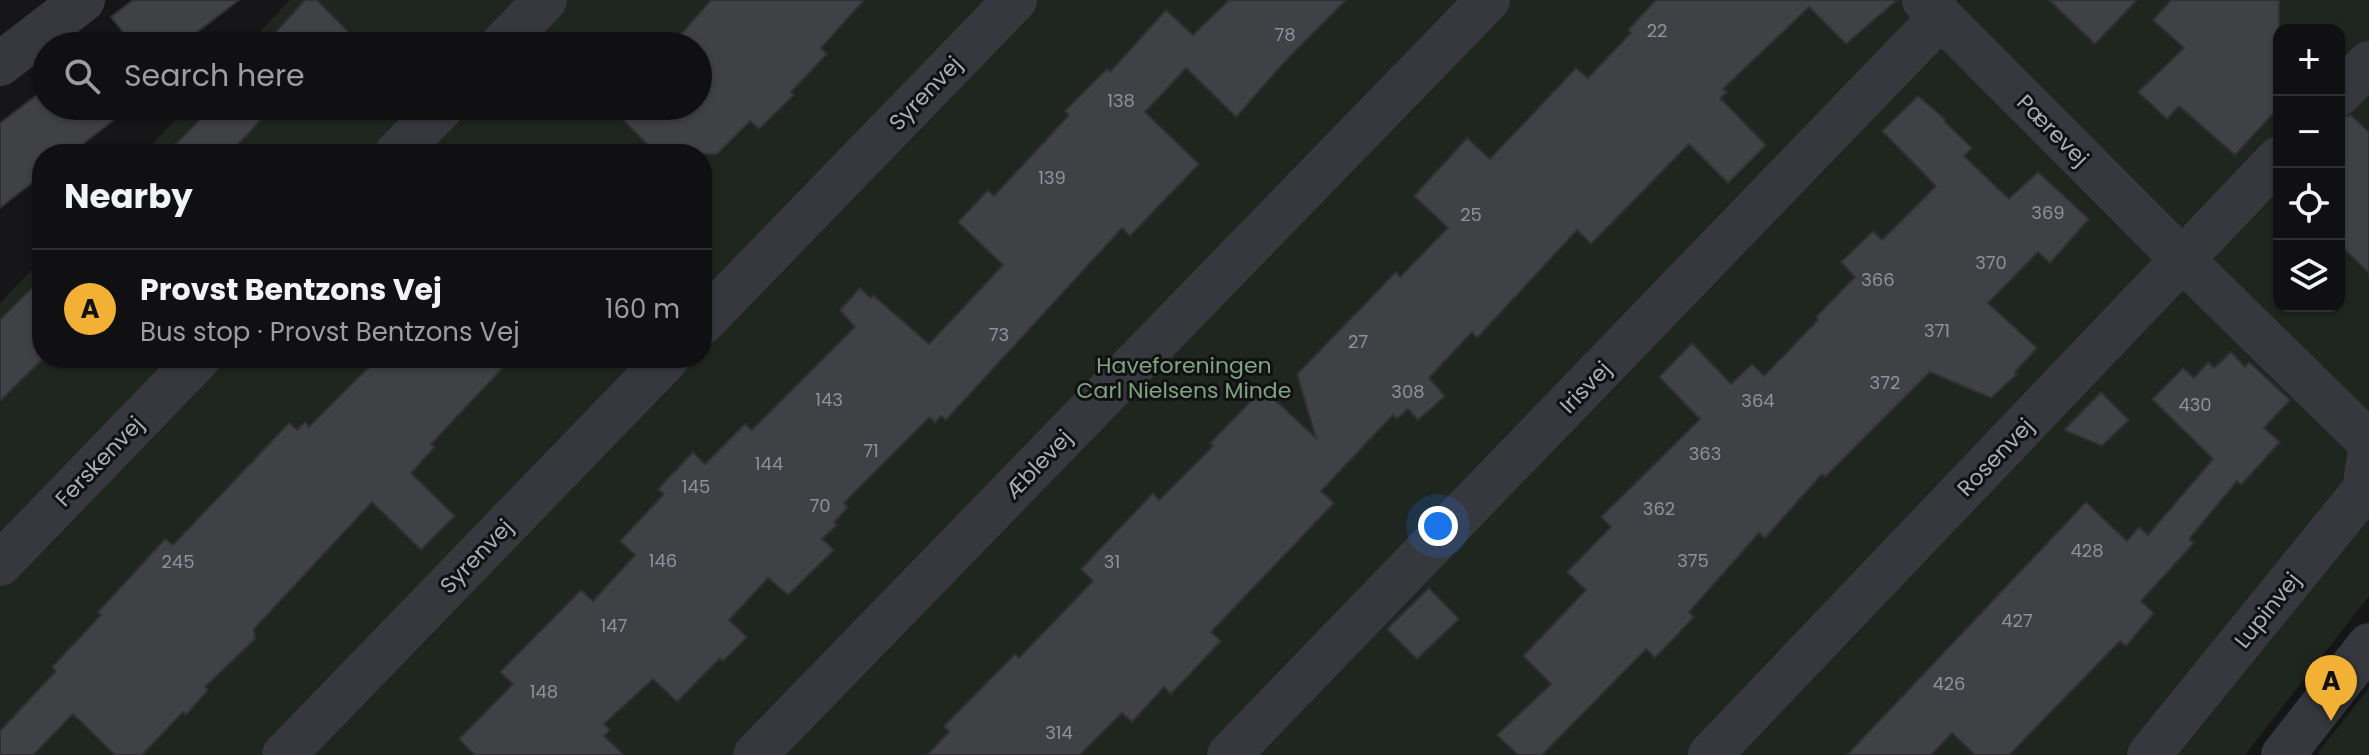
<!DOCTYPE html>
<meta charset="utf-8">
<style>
:root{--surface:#101012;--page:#19191b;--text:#f1f3f6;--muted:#9c9d9f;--line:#303032;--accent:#f2b134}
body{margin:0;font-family:Poppins,sans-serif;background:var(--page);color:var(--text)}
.controls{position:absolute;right:24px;top:24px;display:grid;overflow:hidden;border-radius:16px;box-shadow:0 2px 6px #0004}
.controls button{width:72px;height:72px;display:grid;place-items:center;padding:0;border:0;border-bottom:2px solid var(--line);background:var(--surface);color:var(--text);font:40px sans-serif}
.you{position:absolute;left:1438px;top:526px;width:28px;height:28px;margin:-20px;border:6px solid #fff;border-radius:50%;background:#1a73e8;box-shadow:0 0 0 12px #1a73e833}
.badge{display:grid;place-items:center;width:52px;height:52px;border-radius:50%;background:var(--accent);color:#111;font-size:26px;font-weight:700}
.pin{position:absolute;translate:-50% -66px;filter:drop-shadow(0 2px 4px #0008)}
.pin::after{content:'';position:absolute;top:42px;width:28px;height:24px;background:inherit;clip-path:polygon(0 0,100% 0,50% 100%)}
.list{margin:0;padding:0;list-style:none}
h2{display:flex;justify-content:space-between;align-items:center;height:104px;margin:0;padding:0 32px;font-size:34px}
h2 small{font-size:26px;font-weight:400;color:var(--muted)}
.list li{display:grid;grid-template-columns:52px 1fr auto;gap:24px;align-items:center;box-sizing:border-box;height:120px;padding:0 32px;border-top:2px solid var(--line)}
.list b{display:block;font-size:30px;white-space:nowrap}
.list p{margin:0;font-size:26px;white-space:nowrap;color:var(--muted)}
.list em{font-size:26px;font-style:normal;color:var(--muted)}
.icon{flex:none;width:44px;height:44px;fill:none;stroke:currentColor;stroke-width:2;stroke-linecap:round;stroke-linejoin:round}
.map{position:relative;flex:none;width:2369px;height:755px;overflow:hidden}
.search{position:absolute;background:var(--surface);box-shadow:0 2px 6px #0004;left:32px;top:32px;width:680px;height:88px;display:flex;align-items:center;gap:20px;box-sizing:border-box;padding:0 28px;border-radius:44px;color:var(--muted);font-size:30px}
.panel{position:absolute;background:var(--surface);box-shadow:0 2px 6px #0004;left:32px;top:144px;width:680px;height:224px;border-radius:32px}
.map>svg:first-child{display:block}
.green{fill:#1e261f;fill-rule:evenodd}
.building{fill:#404145;stroke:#303034;stroke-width:2}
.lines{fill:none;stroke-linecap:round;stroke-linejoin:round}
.minor{stroke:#37383d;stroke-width:44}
.labels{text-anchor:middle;stroke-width:6;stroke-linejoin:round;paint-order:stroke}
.number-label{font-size:18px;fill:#8e929b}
.street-label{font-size:22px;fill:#a8adb8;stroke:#111113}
.park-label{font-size:22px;fill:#7fa381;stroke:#111113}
</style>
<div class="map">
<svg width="2369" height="755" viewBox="0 0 2369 755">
<rect width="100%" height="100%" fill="#161618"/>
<!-- green -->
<g class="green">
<path d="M290,0H2369V596L2245,755H0V303L42,259V358H702V154H143L188,106H698V46H246ZM2279,30H2339V306H2279Z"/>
<polygon points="2369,688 2369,755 2319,755 2319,751"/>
</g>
<!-- building -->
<g class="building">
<polygon points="133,0 239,0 179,46 134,46 111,17"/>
<polygon points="305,0 317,0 362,46 263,46"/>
<polygon points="711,0 864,0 821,48 827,54 791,92 794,95 759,129 750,121 717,154 657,154 609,106 698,106 698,46 681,34"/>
<polygon points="1229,0 1346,0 1290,56 1236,117 1186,68 1145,112 1199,164 1130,236 1122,228 946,420 941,416 935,423 930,417 844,503 848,507 834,522 837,525 822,539 834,550 788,595 768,578 729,620 747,637 723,661 720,658 677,702 653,679 604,724 610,730 604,736 624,755 475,755 459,739 513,684 500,672 581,590 593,601 635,555 620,541 664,494 658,489 693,452 705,464 745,424 752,430 855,327 840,310 860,288 871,298 873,295 929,344 1003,265 958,222 988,190 994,196 1069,115 1065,111 1107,69 1110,72 1166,10 1193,35"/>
<polygon points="1656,0 1897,0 1846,44 1809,7 1723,89 1727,92 1720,98 1766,145 1728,183 1689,144 1591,244 1577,230 1477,338 1472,332 1429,378 1445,396 1418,420 1408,409 1397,419 1393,415 1321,491 1334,503 1211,632 1221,641 1171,694 1164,687 1132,722 1122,713 1080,755 927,755 949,732 944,726 1015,654 1019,658 1093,581 1081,569 1153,493 1159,500 1213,446 1210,443 1263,389 1316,438 1297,374 1396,272 1400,277 1448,228 1414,196 1467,138 1490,159 1576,68 1588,78 1631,33 1628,30"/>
<polygon points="2049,0 2137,0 2095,44"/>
<polygon points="2171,0 2279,0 2279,107 2235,155 2179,106 2167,119 2138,92 2184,48 2153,20"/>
<polygon points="46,88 46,106 132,106 70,154 42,154 42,175 0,208 0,123"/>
<polygon points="1918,96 1945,119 1944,121 1972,148 1964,156 2009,199 2038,172 2089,219 2050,263 2038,252 1988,303 2037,348 2015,372 2017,374 1991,398 1930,372 1825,477 1822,474 1765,538 1759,533 1689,612 1694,617 1655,658 1646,649 1542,755 1518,755 1497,735 1551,684 1523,656 1586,590 1567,572 1611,527 1601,517 1700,419 1659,377 1692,343 1731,384 1752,364 1764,376 1818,320 1816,317 1855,277 1841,262 1873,231 1882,240 1936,186 1882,131"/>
<polygon points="213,106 274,106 229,154 166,154"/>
<polygon points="2351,115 2369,132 2369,273 2339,244 2339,118"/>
<polygon points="42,278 42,360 0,401 0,320"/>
<polygon points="2231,352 2245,367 2249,362 2290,400 2264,428 2280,442 2241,485 2237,481 2189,539 2194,543 2141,601 2154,613 2126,646 2120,641 2009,755 1975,755 1952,733 1931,755 1847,755 2086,502 2127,541 2139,527 2148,535 2213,459 2152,399 2183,368 2194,378 2208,362 2214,368"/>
<polygon points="378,358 512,358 431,444 435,447 411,473 455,516 421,550 372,502 254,629 255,639 205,687 208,690 186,715 183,712 142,755 115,755 73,714 33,755 0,755 0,731 56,671 52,667 101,615 98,612 165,539 173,545 289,423 297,430 305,422 309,427"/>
<polygon points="2101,392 2129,420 2102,446 2064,430"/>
<polygon points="1429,588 1459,619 1417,659 1387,629"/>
</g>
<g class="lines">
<!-- minor -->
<g class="minor">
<polyline points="1924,0 2183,260 2369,442"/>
<polyline points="501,46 545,0"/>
<polyline points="0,64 83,0"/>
<polyline points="2339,94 2369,63"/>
<polyline points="396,154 443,106"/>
<polyline points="702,323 1015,0"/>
<polyline points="0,564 199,358"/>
<polyline points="284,755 668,358"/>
<polyline points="755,755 1488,0"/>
<polyline points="1229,755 1940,18"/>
<polyline points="1710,755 2279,158"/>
<polyline points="2149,755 2364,490 2369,457"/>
<polyline points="2283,755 2369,645"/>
</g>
</g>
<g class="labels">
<!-- number labels -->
<g class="number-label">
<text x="1657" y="37">22</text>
<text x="1285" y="41">78</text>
<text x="1121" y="107">138</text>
<text x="1052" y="184">139</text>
<text x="2048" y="219">369</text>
<text x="1471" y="221">25</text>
<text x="1991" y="269">370</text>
<text x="1878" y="286">366</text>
<text x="1937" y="337">371</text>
<text x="999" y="341">73</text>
<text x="1358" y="348">27</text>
<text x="1885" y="389">372</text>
<text x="1408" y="398">308</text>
<text x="829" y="406">143</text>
<text x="1758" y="407">364</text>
<text x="2195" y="411">430</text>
<text x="871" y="457">71</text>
<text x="1705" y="460">363</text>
<text x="769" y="470">144</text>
<text x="696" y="493">145</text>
<text x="820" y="512">70</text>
<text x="1659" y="515">362</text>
<text x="2087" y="557">428</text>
<text x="663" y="567">146</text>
<text x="1693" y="567">375</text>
<text x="178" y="568">245</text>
<text x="1112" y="568">31</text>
<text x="2017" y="627">427</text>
<text x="614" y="632">147</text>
<text x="1949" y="690">426</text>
<text x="544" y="698">148</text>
<text x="1059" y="739">314</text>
</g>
<!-- street labels -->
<g class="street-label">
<text transform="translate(925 93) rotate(-46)" y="8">Syrenvej</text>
<text transform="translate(2053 130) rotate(45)" y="8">Pærevej</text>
<text transform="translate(1585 387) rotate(-46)" y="8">Irisvej</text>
<text transform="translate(1995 457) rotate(-46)" y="8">Rosenvej</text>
<text transform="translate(99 461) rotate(-46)" y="8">Ferskenvej</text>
<text transform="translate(1038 464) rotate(-46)" y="8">Æblevej</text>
<text transform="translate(476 556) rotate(-46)" y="8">Syrenvej</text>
<text transform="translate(2267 610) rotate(-51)" y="8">Lupinvej</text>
</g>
<!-- park labels -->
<g class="park-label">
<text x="1184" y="373">Haveforeningen<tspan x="1184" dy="25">Carl Nielsens Minde</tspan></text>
</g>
</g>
</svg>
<div class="controls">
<button>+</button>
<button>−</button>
<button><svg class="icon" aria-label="locate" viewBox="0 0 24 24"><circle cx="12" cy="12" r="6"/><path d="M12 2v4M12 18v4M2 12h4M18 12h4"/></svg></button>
<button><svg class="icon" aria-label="layers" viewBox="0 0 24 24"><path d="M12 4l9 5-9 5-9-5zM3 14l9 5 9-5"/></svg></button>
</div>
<div class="you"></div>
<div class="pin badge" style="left:2331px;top:721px">A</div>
<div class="search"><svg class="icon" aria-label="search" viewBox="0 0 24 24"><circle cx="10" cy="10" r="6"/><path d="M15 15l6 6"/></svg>Search here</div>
<section class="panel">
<h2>Nearby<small></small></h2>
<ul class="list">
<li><span class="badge">A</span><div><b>Provst Bentzons Vej</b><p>Bus stop · Provst Bentzons Vej</p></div><em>160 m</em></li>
</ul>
</section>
</div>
